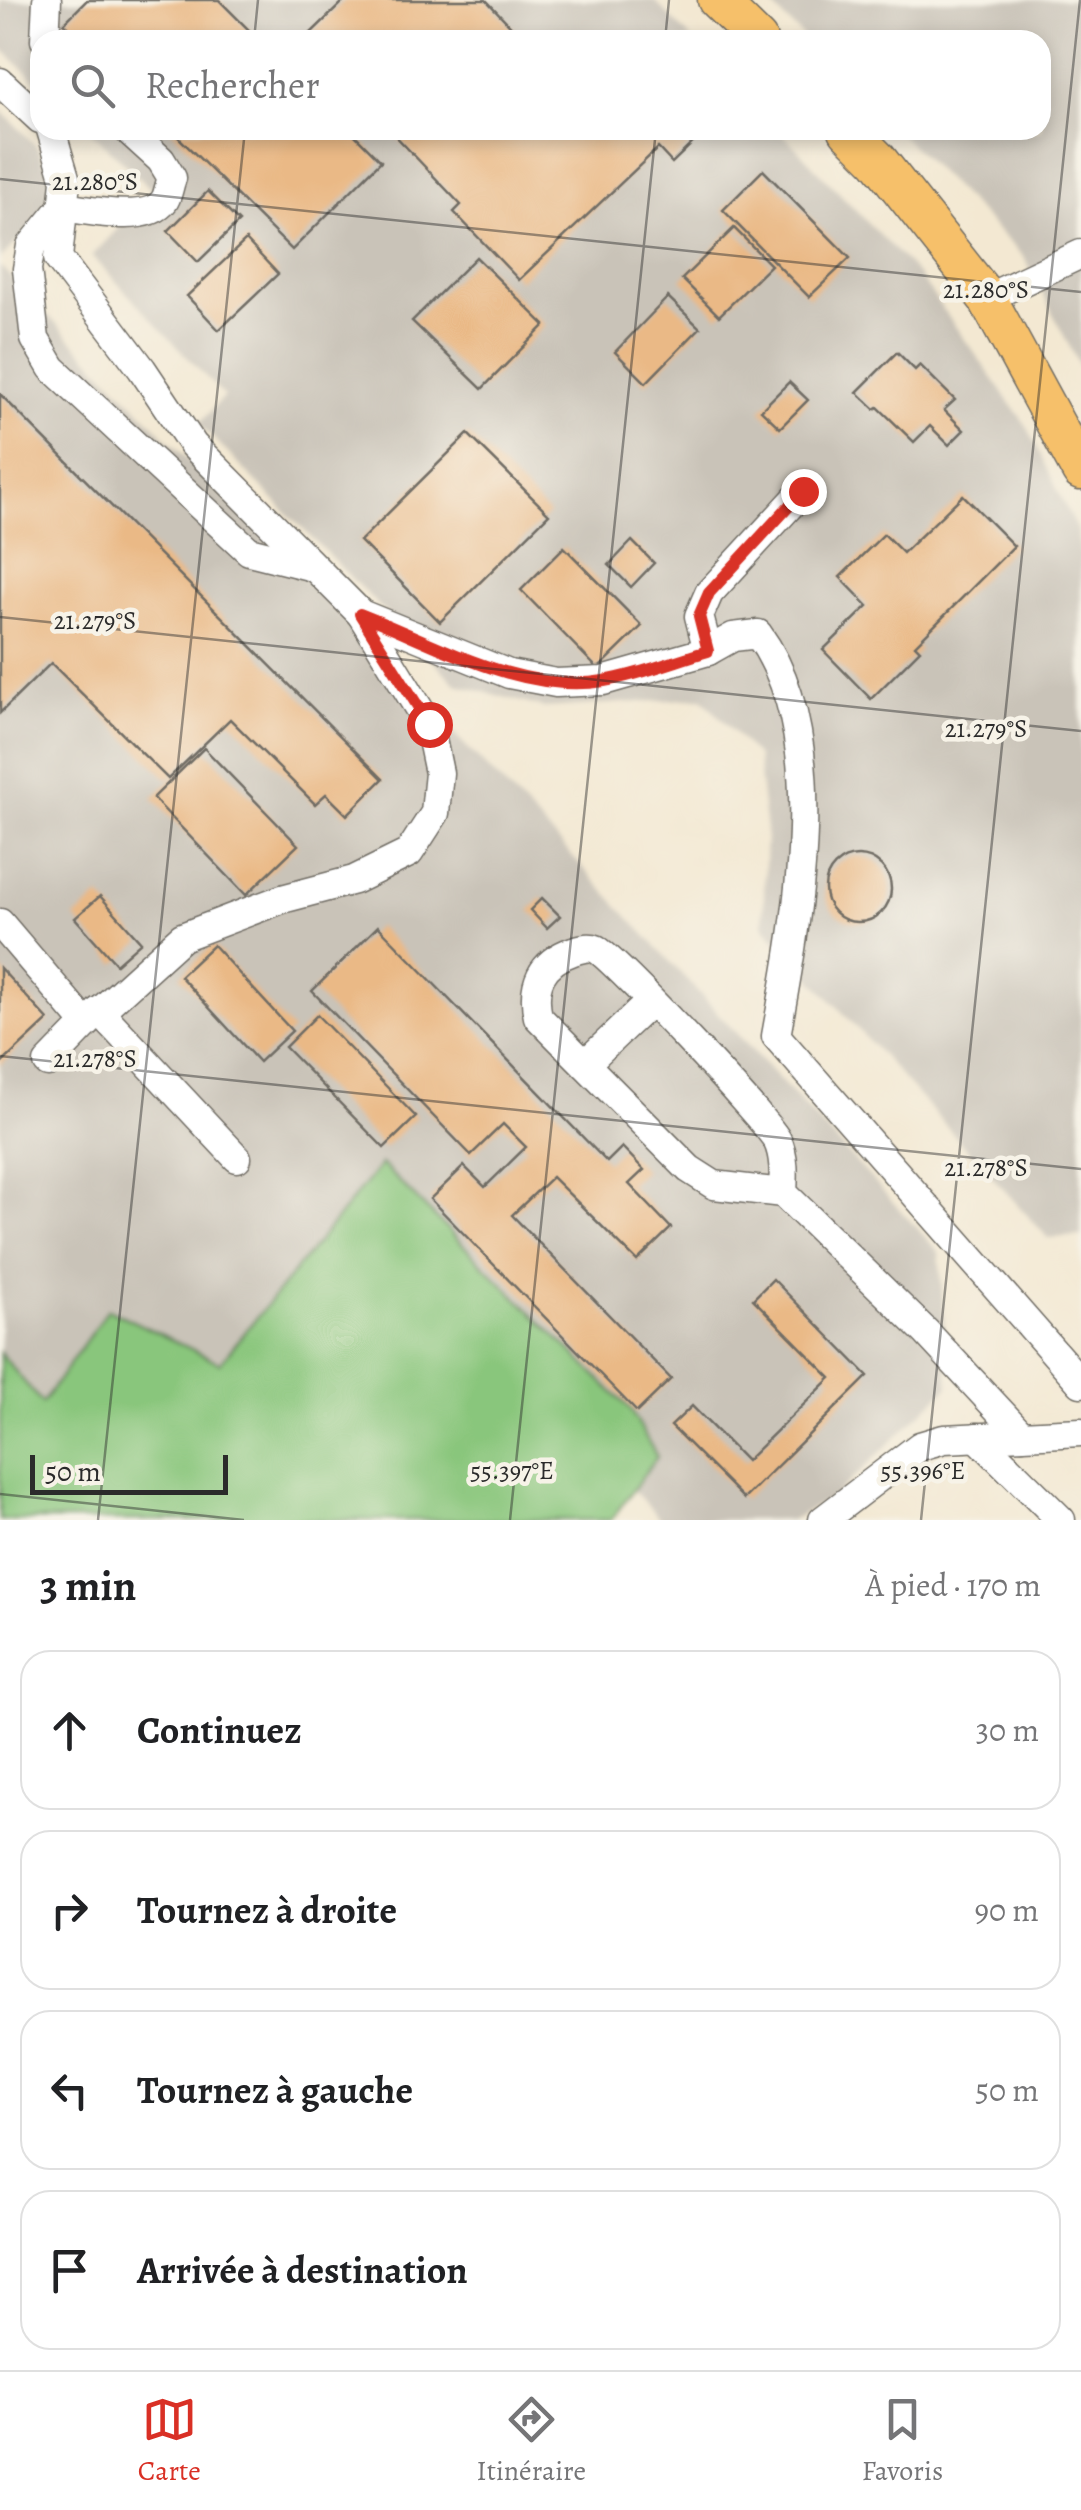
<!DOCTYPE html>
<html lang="fr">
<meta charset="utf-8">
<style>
:root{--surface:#fff;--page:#f2f2f2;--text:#202124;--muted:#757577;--line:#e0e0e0;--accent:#d93025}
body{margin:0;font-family:Alegreya,serif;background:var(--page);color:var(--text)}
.scale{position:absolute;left:30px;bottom:25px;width:198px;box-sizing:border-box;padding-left:10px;border:5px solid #2b2b2b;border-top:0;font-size:28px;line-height:35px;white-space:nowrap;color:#2b2b2b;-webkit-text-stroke:8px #f7f3e8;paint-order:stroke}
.stop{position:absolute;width:30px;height:30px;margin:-22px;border:8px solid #d93025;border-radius:50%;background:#fff}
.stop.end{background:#d93025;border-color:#fff;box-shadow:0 2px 10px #0008}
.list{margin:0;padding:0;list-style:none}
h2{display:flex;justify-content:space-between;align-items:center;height:130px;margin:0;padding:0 40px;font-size:42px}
h2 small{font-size:32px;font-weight:400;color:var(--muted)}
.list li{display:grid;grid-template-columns:65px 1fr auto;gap:30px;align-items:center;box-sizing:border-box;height:160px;margin:0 20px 20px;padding:0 20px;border:2px solid var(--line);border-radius:30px}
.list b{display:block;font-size:38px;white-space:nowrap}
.list em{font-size:32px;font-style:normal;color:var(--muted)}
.icon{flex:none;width:55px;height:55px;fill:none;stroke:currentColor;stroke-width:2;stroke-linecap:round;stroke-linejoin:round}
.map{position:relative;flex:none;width:1081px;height:1520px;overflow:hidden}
.search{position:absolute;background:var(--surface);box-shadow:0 5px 15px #0003;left:30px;right:30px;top:30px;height:110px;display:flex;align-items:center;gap:25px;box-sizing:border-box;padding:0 35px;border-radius:30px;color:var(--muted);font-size:38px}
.sheet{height:850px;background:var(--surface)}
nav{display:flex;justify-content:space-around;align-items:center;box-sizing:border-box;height:140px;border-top:2px solid var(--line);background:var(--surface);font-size:28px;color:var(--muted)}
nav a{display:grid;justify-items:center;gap:5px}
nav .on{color:var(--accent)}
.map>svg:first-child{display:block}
.industrial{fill:#c9c3b8}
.green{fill:#89c67c;stroke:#5a7854;stroke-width:2.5}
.building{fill:#eab986}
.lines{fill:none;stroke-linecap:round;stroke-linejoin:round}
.minor-casing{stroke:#716d65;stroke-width:31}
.major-casing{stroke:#716d65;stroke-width:41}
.minor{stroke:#fff;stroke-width:28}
.major{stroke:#f6c06b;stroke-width:38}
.route{stroke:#d93025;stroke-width:12}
.ticks{fill:none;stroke:#2b2b2b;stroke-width:2.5;stroke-opacity:0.45}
.ticks-label{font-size:25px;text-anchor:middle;fill:#2b2b2b;stroke:#f7f3e8;stroke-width:9;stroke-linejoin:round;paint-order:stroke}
</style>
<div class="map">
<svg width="1081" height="1520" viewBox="0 0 1081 1520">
<rect width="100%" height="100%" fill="#f7f3e8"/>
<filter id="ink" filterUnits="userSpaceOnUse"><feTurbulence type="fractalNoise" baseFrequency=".01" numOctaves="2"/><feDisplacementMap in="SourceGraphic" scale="20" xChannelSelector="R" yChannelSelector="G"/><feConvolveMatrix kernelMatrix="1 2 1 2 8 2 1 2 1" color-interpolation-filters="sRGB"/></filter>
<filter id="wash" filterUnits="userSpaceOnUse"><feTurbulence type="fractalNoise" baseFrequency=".0048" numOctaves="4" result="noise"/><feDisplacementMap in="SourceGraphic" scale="40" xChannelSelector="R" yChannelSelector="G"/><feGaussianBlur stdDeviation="2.25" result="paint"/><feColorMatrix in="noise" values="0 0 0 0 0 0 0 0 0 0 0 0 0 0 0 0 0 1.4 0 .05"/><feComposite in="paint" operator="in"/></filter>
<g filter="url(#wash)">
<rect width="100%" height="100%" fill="#f3e8d2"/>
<!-- industrial -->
<g class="industrial">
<polygon points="0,0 654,0 692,40 40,40 40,84 0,47"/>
<polygon points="766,0 1081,0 1081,369 1024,257 896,130 1041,130 1041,40 806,40"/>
<polygon points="0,109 37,147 53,179 46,214 0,259"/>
<polygon points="89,130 779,130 919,276 1027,426 1077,531 1081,555 1081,1236 1048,1238 763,925 766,831 757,757 702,698 544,708 456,684 199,424 224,396 92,256 153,191"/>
<polygon points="0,266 562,845 939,1252 949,1386 836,1495 791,1520 661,1520 634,1491 657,1457 220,1363 109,1309 42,1403 0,1353"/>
</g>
<!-- green -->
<polygon class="green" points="381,1164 630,1409 657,1457 611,1520 0,1520 0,1353 42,1403 108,1309 220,1363"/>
<g id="blocks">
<!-- building -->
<g class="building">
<polygon points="87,0 219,0 259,40 81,40 64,23"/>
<polygon points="345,0 486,0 524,40 316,40 310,34"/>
<polygon points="171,130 350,130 381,161 292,250"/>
<polygon points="390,130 706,130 672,163 658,148 519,280 454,212 461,205"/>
<polygon points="763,170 850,258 809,297 723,210"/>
<polygon points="208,191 239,222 198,262 168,231"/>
<polygon points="734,228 771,265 719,316 682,279"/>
<polygon points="246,240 278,274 219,330 187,296"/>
<polygon points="476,257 545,325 482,389 412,321"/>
<polygon points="668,297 700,328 646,383 615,352"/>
<polygon points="897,352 915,370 920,365 955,400 944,410 964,430 949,445 930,426 914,442 878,407 875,409 857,392"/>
<polygon points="789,382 808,400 780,428 761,410"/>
<polygon points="0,394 383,779 347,815 326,794 315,804 230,719 168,779 51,663 0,713"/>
<polygon points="468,434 549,514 440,622 360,541"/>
<polygon points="963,495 1014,546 915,645 920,650 871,699 823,650 868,606 840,577 884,534 903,553"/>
<polygon points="632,541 654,563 631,587 609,565"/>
<polygon points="564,547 642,626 598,669 521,590"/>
<polygon points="204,748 298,845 246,895 153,798"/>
<circle cx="858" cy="889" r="33"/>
<polygon points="100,896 141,942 116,964 75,918"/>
<polygon points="542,898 560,916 547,928 530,910"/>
<polygon points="378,926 607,1162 622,1147 644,1170 629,1184 671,1228 637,1261 552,1177 512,1215 671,1379 637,1412 430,1199 464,1166 485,1187 526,1147 503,1124 471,1155 312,991"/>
<polygon points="213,945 292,1031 259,1062 180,976"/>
<polygon points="0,968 48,1020 0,1065"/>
<polygon points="317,1015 416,1117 384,1148 285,1047"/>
<polygon points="773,1279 868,1376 744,1499 671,1426 692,1406 746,1461 831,1378 753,1299"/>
</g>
</g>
</g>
<g filter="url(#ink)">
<use href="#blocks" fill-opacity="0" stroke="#716d65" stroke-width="2.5"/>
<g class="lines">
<defs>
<g id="minor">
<polyline points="45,40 47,0"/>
<polyline points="0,82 40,119"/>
<path d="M51,130L66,181L58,258L142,369L193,445L361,614L509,674L556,683L603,681L708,651L733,637L758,634C833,736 797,920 776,1036L1081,1383"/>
<path d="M128,130L161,160L172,178C169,185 168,196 164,201C148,224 87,210 63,207L31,246L27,269L35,339L52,368L249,551L313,567"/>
<polyline points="987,298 1081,254"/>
<polyline points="708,651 699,616 709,593 803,491"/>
<polyline points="0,923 86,1024"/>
<polyline points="99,1011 237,1158"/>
<polyline points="48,1063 86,1024 182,937 282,899 354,880 409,853 435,813 439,773 429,725 361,614"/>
<polyline points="585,1064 650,1002"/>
<path d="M783,1193L714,1185L689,1169L538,1017C531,985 541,962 573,951C579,949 589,946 596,949C612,956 767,1121 777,1140C785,1156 784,1176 783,1193L926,1332L1022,1435"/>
<polyline points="977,1437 1061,1520"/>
<polyline points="823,1520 920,1446 944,1439 1081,1432"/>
</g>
<g id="major">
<polyline points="717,0 758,40"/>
<polyline points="848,130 878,160 987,298 1081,471"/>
</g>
</defs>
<!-- minor casing -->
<use href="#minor" class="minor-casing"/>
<!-- major casing -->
<use href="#major" class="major-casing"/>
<!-- minor -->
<use href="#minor" class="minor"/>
<!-- major -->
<use href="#major" class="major"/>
</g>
</g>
<g class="lines" filter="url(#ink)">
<!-- route -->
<path class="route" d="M429,724L360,614C435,643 522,695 604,681C639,675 674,661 708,651L699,616L709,593L803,491"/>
</g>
<!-- ticks -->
<path class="ticks" d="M254,40L258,0M665,40L669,0M0,179L1081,292M0,617L1081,731M0,1056L1081,1169M0,1494L244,1520M98,1520L245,130M510,1520L656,130M921,1520L1080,0"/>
<g class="ticks-label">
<text x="95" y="190">21.280°S</text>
<text x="986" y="298">21.280°S</text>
<text x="95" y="629">21.279°S</text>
<text x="986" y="737">21.279°S</text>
<text x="95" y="1067">21.278°S</text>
<text x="986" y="1176">21.278°S</text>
<text x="512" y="1479">55.397°E</text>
<text x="923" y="1479">55.396°E</text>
</g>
</svg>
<div class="scale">50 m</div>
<div class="stop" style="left:429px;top:724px"></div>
<div class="stop end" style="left:803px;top:491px"></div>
<div class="search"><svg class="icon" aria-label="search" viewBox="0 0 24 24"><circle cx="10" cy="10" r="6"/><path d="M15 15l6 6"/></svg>Rechercher</div>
</div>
<section class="sheet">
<h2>3 min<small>À pied · 170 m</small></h2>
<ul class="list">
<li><svg class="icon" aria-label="ahead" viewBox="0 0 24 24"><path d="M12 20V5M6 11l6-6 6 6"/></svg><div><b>Continuez</b></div><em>30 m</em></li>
<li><svg class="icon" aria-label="right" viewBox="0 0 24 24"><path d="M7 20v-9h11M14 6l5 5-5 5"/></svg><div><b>Tournez à droite</b></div><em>90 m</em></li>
<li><svg class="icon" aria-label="left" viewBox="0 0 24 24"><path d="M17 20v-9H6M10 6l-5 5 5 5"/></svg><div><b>Tournez à gauche</b></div><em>50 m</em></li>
<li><svg class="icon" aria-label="arrive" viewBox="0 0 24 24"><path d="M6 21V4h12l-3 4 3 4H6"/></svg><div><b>Arrivée à destination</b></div></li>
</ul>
</section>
<nav>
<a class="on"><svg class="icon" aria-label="map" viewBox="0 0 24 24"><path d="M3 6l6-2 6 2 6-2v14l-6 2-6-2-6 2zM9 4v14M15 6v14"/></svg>Carte</a>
<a><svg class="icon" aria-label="directions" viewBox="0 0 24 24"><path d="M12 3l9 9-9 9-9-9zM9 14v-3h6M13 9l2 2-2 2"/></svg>Itinéraire</a>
<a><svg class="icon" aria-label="saved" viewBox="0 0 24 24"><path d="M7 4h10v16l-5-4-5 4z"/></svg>Favoris</a>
</nav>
